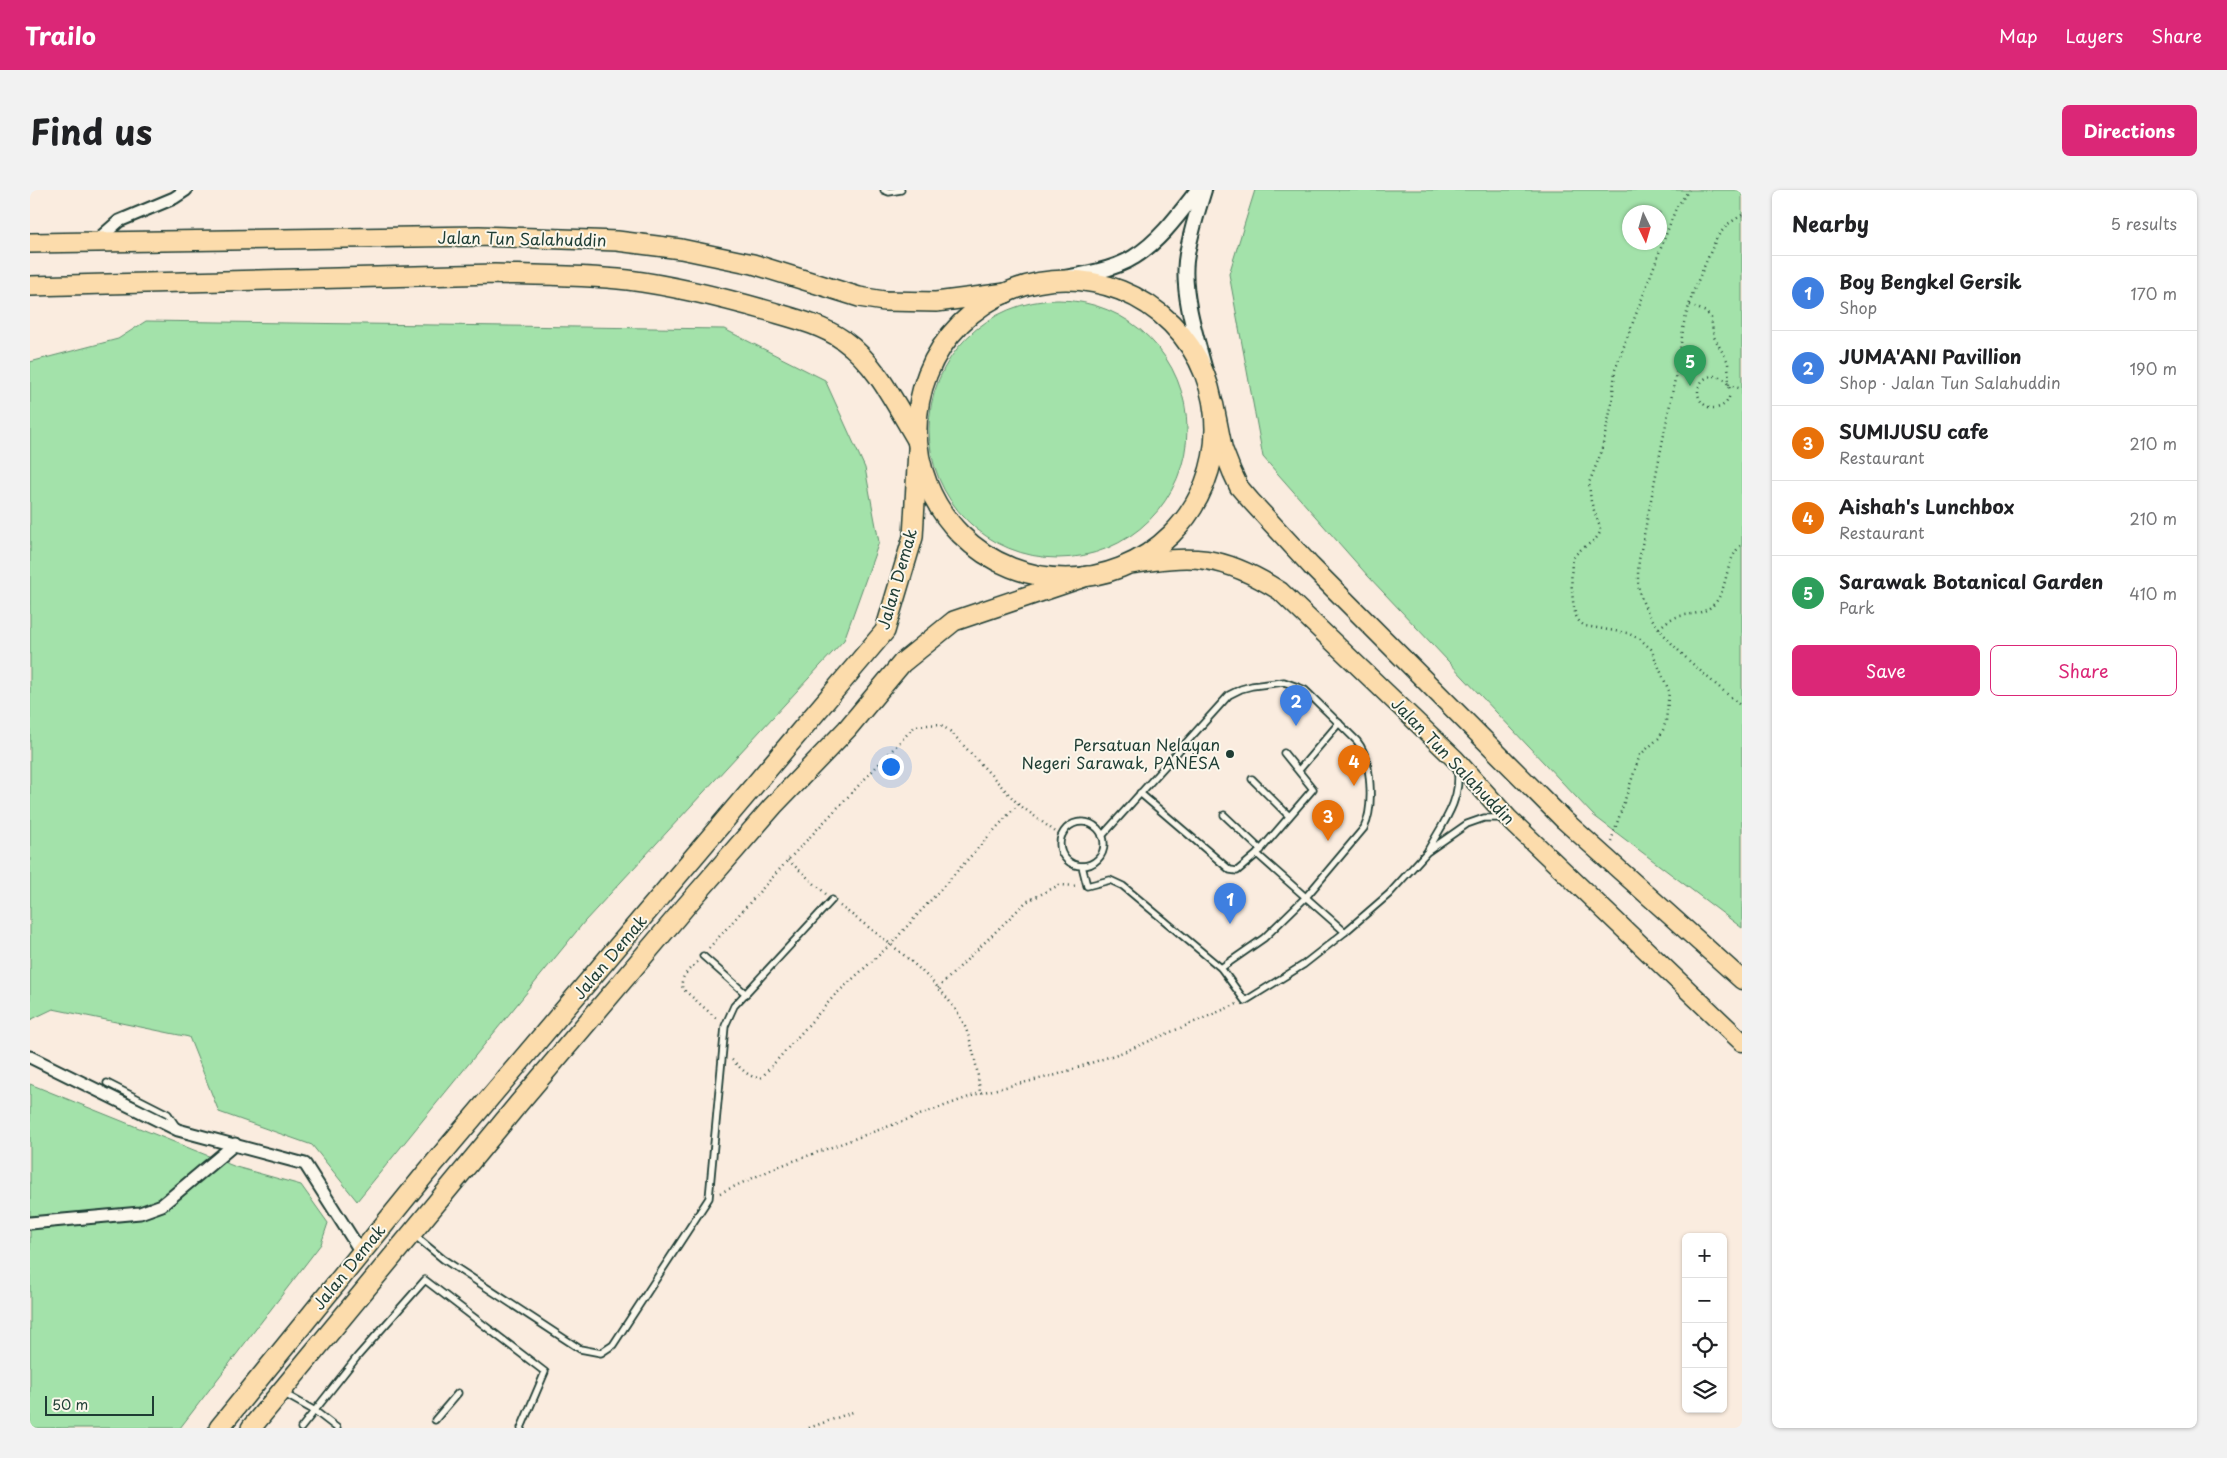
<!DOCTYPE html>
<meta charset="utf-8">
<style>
:root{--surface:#fff;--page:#f2f2f2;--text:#202124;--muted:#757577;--line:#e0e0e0;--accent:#db2777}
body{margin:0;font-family:"Playpen Sans",sans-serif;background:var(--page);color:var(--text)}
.controls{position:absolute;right:15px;bottom:15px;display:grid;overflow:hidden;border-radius:8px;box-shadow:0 1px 4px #0004}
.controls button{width:45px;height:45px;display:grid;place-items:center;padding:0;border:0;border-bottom:1px solid var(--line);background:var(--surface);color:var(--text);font:25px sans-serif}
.compass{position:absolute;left:1592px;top:15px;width:45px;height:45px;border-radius:50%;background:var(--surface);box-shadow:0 1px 4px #0004;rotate:175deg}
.scale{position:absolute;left:15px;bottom:12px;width:109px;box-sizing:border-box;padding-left:5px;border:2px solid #1f3d34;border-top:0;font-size:14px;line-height:18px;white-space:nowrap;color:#1f3d34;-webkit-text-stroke:4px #fbf7ec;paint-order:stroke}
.you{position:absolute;left:860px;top:576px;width:18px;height:18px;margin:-12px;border:4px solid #fff;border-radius:50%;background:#1a73e8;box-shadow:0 0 0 8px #1a73e833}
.badge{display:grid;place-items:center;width:32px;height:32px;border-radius:50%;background:var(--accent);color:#fff;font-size:16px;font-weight:700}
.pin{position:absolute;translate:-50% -41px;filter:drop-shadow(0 1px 2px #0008)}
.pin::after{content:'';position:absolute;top:26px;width:18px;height:15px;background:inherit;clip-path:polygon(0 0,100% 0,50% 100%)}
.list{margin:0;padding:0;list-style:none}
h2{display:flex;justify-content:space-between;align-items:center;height:65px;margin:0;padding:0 20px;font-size:21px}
h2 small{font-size:16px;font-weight:400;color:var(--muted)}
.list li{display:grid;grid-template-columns:32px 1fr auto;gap:15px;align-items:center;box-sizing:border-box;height:75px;padding:0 20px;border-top:1px solid var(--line)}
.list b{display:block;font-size:19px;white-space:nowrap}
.list p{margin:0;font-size:16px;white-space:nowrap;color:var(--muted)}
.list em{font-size:16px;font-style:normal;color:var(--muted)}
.actions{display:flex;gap:10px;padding:15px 20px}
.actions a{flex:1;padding:11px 0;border:1px solid var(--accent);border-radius:8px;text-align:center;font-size:18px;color:var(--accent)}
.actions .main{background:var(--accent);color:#fff}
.icon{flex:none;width:28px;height:28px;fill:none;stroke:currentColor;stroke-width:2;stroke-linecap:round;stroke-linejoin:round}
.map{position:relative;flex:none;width:1712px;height:1238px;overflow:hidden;border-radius:8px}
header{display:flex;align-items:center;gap:30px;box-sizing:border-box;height:70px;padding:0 25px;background:var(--accent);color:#fff}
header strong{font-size:24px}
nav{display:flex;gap:28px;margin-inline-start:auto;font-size:18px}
.intro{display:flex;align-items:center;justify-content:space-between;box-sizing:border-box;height:120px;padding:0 30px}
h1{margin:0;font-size:35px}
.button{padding:12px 22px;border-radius:8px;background:var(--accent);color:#fff;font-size:18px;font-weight:700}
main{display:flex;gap:30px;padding:0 30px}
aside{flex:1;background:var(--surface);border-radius:8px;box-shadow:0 1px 4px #0004}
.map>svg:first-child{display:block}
.green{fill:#a3e2aa;stroke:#61906f;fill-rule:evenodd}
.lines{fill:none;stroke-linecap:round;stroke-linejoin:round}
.service-casing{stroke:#1f3d34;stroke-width:9}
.minor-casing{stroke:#1f3d34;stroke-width:15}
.tertiary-casing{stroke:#1f3d34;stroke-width:18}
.primary-casing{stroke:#1f3d34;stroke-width:21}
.trunk-casing{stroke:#1f3d34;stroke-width:22}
.path{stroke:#1f3d34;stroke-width:2.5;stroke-dasharray:1 4;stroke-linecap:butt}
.service{stroke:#fbf7ec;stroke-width:5.5}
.minor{stroke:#fbf7ec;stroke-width:11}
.tertiary{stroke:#fbf7ec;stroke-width:14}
.primary{stroke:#fcdcac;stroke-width:18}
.trunk{stroke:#fcdcac;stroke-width:19}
.poi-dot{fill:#1f3d34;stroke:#fbf7ec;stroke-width:2}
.labels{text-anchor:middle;stroke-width:4;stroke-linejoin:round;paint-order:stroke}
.street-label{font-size:16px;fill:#1f3d34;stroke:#fbf7ec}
.poi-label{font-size:16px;fill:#1f3d34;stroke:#fbf7ec;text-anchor:end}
</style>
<header>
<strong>Trailo</strong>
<nav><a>Map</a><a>Layers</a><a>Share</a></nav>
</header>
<div class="intro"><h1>Find us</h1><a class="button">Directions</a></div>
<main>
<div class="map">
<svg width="1712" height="1238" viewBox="0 0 1712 1238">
<rect width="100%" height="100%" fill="#faecdf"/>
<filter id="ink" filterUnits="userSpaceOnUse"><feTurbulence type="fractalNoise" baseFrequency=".02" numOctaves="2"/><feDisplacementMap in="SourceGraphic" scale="10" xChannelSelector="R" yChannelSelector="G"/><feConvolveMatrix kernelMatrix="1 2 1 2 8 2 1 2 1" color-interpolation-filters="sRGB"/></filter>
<g filter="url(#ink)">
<!-- green -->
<g class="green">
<path d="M1225,0H1712V738L1563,625L1338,386L1233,267L1199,84ZM1630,22V52H1600V22Z"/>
<circle cx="1028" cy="239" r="129"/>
<polygon points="116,131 694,139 795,190 835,278 849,352 814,450 555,731 327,1011 282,955 189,922 159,847 23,819 0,830 0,172 88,149"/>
<polygon points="0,894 206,977 271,995 298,1033 291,1054 150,1238 0,1238"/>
</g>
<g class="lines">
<defs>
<g id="service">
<polyline points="854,0 859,2 871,0"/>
<polyline points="1269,580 1309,533"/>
<polyline points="1222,589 1259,626"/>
<polyline points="1110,603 1200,680 1207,681 1227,664 1283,599 1254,563"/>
<polyline points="1194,625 1231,660"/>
<circle cx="1052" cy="654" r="22"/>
<path d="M1072,646L1199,505L1211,499L1222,496L1254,492L1265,496L1275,500L1327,551C1342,569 1344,618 1334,638L1276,707L1234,748L1191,778"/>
<path d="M1398,660C1412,635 1433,608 1427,579"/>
<polyline points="1227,664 1315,742"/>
<polyline points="1052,676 1057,696 1080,690 1093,696 1191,778 1215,811 1273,775 1315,742 1359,704 1397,662 1437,634 1454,628 1473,628"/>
<polyline points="673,766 716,804"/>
<polyline points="77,893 138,924 146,936"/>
<polyline points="384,1045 413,1069 550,1159 571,1163 583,1155 679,1008 695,836 704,816 802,710"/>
<polyline points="253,1203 285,1221 307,1238"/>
<polyline points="405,1230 428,1203"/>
<polyline points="271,1238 327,1167 395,1090 515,1182 491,1238"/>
</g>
<g id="minor">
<polyline points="65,52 89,31 144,8 156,0"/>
<polyline points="0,867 148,940 275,974 331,1062"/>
<polyline points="0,1033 110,1023 132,1015 205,954"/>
</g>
<g id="tertiary">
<path d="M1174,0C1167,23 1159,47 1156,71C1152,109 1169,155 1178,192"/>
<path d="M1011,92C1039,87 1081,82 1104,67C1129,52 1150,23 1168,0"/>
</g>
<g id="primary">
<polyline points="1184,214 1193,259 1202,282 1209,297 1221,311 1281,376 1534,630 1712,790"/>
<path d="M1097,375C1163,364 1192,364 1250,401L1425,569L1478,628L1712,852"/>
</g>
<g id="trunk">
<polyline points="0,53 449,46 587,51 651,59 723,74 829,107 854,111 906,112 976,103"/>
<circle cx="1036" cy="239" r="149"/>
<path d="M0,96L465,84C509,85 554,85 598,90C646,96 693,108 739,121C763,128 792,135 813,150C847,174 866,215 887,250"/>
<polyline points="189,1238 396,983 855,441 883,347 888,260"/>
<polyline points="221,1238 489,913 656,716 743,616 817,539 872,473 924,431 1057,386"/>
</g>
</defs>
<!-- service casing -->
<use href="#service" class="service-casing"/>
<!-- minor casing -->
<use href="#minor" class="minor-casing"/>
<!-- tertiary casing -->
<use href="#tertiary" class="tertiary-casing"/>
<!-- primary casing -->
<use href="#primary" class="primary-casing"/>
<!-- trunk casing -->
<use href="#trunk" class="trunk-casing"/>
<!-- path -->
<g class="path">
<path d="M1712,25L1698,34L1687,47L1663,102L1654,133L1648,174L1609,370C1608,381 1607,393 1610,404C1622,446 1680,488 1712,517"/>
<polyline points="1660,115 1676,122 1681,128 1684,147 1698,172 1699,195 1712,199"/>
<circle cx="1684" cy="202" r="16"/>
<path d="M1629,438C1633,435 1637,431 1641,429C1656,422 1673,427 1685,413C1699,396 1694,371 1712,354"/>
<path d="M1581,651L1610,565L1629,548L1633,540L1636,531L1639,501L1621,459L1610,449L1597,443L1555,436C1552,434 1549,432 1547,428C1542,420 1539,373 1544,367C1552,355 1566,354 1571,340L1561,312L1559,293L1571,263L1582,213L1585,180L1646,18L1659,0"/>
<polyline points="758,670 796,704"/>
<path d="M810,716C849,745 903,783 929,825C941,844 948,880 950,903"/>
<polyline points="679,758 758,670 885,536 910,534 921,542 988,614 1031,646"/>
<path d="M667,772C660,779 648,788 653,799L687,829"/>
<polyline points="908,798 996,712 1029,695 1048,696"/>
<path d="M702,870C710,877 721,891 732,887L805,805L861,754L988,614"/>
<polyline points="690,1003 747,977 950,903 1026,885 1096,861 1207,814"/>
<polyline points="779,1238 823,1222"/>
</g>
<!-- service -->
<use href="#service" class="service"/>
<!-- minor -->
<use href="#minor" class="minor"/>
<!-- tertiary -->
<use href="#tertiary" class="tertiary"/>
<!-- primary -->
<use href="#primary" class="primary"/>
<!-- trunk -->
<use href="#trunk" class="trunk"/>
</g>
</g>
<!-- markers -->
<circle class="poi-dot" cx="1200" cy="564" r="5"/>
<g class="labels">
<!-- street labels -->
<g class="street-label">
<text transform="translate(492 49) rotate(1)" y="6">Jalan Tun Salahuddin</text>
<text transform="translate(867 389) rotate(-74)" y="6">Jalan Demak</text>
<text transform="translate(1423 571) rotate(46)" y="6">Jalan Tun Salahuddin</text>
<text transform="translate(580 767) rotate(-50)" y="6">Jalan Demak</text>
<text transform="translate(319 1077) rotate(-51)" y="6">Jalan Demak</text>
</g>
<!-- poi labels -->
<g class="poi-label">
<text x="1190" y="561">Persatuan Nelayan<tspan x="1190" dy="18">Negeri Sarawak, PANESA</tspan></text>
</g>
</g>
</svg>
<div class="controls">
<button>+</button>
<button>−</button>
<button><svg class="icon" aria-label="locate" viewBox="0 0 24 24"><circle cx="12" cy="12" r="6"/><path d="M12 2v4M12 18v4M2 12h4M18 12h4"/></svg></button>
<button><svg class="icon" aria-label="layers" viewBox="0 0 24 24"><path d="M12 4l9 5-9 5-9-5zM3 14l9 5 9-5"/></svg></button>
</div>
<svg class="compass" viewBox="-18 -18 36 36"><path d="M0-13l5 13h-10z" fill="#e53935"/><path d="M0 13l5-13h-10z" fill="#757577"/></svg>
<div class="scale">50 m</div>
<div class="you"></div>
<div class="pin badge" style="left:1200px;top:734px;background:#3f7fe0">1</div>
<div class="pin badge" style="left:1266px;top:536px;background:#3f7fe0">2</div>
<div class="pin badge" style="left:1298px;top:651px;background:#e8710a">3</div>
<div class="pin badge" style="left:1324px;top:596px;background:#e8710a">4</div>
<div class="pin badge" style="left:1660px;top:196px;background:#2e9e5b">5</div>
</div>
<aside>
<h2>Nearby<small>5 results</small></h2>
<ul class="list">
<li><span class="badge" style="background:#3f7fe0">1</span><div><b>Boy Bengkel Gersik</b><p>Shop</p></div><em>170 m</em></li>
<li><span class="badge" style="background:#3f7fe0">2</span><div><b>JUMA'ANI Pavillion</b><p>Shop · Jalan Tun Salahuddin</p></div><em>190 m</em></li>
<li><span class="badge" style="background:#e8710a">3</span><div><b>SUMIJUSU cafe</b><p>Restaurant</p></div><em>210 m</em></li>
<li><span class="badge" style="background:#e8710a">4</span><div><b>Aishah's Lunchbox</b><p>Restaurant</p></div><em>210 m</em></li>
<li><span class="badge" style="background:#2e9e5b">5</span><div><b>Sarawak Botanical Garden</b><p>Park</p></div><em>410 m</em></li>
</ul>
<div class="actions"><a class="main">Save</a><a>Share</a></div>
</aside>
</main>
